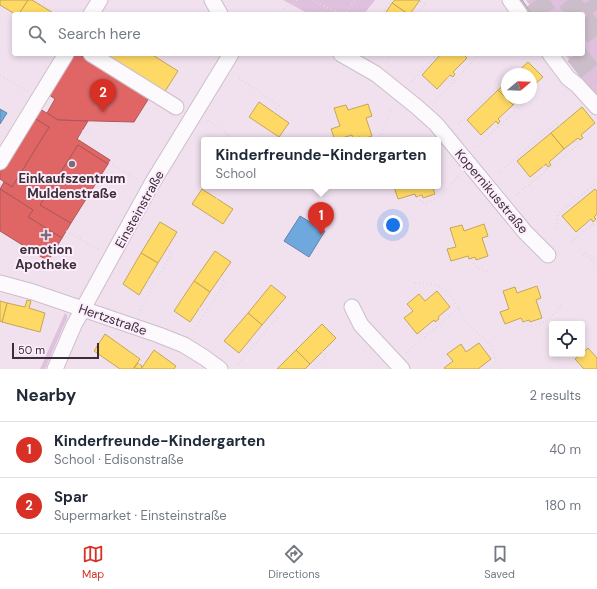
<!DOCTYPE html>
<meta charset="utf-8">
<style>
:root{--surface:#fff;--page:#f6f6f7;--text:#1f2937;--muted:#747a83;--line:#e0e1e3;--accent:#d93025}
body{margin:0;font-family:"DM Sans",sans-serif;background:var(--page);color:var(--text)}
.controls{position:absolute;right:12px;bottom:12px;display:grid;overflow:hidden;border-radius:4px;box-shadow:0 2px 6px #0003}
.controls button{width:36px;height:36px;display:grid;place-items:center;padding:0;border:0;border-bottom:1px solid var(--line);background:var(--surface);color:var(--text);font:20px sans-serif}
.compass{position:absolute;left:501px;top:68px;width:36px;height:36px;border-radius:50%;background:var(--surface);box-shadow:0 2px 6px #0003;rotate:71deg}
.scale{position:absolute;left:12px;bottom:10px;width:87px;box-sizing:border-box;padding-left:4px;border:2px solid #3a2f39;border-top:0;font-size:11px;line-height:14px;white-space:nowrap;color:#3a2f39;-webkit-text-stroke:3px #fdecfc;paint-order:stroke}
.you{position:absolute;left:393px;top:225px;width:14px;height:14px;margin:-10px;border:3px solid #fff;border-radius:50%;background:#1a73e8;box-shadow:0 0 0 6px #1a73e833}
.badge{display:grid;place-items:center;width:26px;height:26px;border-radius:50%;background:var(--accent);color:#fff;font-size:13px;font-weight:700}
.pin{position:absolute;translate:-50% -33px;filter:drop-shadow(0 1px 2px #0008)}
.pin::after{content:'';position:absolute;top:21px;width:14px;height:12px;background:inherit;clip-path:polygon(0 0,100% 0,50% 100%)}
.popup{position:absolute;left:201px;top:137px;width:240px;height:52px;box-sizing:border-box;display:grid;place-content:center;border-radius:4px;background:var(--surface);filter:drop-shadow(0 1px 3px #0005);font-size:13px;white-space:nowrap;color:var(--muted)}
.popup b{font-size:15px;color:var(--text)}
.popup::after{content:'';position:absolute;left:50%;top:100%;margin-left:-8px;border:8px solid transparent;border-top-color:var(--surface)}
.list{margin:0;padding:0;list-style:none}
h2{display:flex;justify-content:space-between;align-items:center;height:52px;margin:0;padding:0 16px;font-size:17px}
h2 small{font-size:13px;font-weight:400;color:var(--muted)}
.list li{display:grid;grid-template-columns:26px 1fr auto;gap:12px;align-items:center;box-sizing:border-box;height:56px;padding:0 16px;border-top:1px solid var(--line)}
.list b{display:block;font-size:15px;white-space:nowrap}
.list p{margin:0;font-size:13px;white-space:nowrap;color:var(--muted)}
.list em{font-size:13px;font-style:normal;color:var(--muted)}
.icon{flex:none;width:22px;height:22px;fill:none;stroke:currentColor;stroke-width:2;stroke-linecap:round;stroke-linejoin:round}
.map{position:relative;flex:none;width:597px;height:369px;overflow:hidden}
.search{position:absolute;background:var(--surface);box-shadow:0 2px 6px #0003;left:12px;right:12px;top:12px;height:44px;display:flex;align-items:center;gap:10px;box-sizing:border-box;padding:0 14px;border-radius:4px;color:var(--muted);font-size:15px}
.sheet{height:164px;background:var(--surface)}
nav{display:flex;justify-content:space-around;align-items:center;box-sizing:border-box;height:56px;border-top:1px solid var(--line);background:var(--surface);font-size:11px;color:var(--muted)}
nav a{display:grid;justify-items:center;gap:2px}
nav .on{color:var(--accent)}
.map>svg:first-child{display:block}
.green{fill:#dfc1dd}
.homes{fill:#ffd966;stroke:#c4a658}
.shops{fill:#e06666;stroke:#ae5658}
.schools{fill:#6fa8dc;stroke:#5f84ab}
.building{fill:#d0becf;stroke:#a99da8}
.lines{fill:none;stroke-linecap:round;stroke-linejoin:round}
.highway-tunnel{stroke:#ccbdcb;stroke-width:22;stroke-dasharray:22 11;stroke-linecap:butt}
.minor-casing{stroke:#ccbfca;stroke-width:17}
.path{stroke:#dfdadf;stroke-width:2;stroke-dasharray:1 3;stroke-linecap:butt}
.minor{stroke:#fdfafd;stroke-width:15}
.poi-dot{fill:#7a6d79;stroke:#fdecfc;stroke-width:1.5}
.labels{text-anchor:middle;stroke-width:4;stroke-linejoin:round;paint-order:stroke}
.poi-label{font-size:13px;font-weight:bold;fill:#3a2f39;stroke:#fdecfc}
.street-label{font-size:13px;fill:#3a2f39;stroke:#fdecfc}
</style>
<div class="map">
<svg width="597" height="369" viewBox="0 0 597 369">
<rect width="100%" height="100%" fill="#f1e1ef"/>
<!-- green -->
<g class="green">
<polygon points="283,0 375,0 364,14 309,14"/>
<polygon points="526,0 597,0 597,97 577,73 573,65 565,54 583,54 583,14 536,14"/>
<polygon points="65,313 67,315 67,318 45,369 40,369"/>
</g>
<!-- homes -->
<g class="homes">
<polygon points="0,0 28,0 19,14 15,14 0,5"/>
<polygon points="28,0 32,0 55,14 19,14"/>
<polygon points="395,0 420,0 410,14 408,14 392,3"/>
<polygon points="392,3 408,14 385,14"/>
<polygon points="100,54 151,54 178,71 164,93"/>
<polygon points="441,54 463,54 467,58 453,72 455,74 453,77 450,75 437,89 422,75"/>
<polygon points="528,62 543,77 531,88 531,74 515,74"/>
<polygon points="507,82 507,98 520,98 513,105 498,90"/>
<polygon points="498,90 513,105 498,119 500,121 498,124 496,121 481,135 467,120"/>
<polygon points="259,102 289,123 279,137 249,117"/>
<polygon points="368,104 372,116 366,118 372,136 360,140 360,137 353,139 352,135 335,140 331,129 340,126 334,108 346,105 348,110"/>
<polygon points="582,107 595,123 581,135 583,138 580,140 578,138 564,149 551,133"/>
<polygon points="551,133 564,149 549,162 551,165 548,167 546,164 530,177 517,161"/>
<polygon points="398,186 432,186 435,194 423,198 422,195 416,197 415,194 398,199 394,187"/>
<polygon points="202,189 233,209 223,224 192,204"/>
<polygon points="595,189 597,191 597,214 594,217 596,219 593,222 591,219 576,232 562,216"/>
<polygon points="160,222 177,232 158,263 141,253"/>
<polygon points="484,224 488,236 482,238 488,256 476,260 475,257 469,259 468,256 451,261 447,249 456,247 450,228 462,225 464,231"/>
<polygon points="215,251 231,262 210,292 194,281"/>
<polygon points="141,253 158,263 139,295 123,284"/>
<polygon points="194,281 210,292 190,322 174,311"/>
<polygon points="271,285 286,297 262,325 248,313"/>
<polygon points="537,286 541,298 536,300 542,318 530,322 529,320 523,322 521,318 505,324 500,312 509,309 503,291 515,287 517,293"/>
<polygon points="437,291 450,307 438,317 439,319 435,322 434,320 417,334 404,318 413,311 407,304 419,294 425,301"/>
<polygon points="27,300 31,301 29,308 45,313 40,332 2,322 7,303 25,307"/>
<polygon points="0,301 7,303 2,322 0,321"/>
<polygon points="248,313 262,325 239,353 224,341"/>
<polygon points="322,324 336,338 310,364 296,350"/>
<polygon points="105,334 140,359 133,369 120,369 94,351"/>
<polygon points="479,343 491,359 478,369 445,369 444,368 453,361 447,354 461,344 466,352"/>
<polygon points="588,348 597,358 597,369 584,369 575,359"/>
<polygon points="154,350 176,366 174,369 141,369"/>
<polygon points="296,350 310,364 305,369 277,369"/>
<polygon points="138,363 142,366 141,369 134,368"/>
</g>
<!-- shops -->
<g class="shops">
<polygon points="73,54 78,54 149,98 134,122 58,120 47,113 55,99 48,94"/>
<polygon points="40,109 58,120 88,121 77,139 110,160 108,164 78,145 40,205 71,223 62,238 28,217 33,210 0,189 4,182 12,187 49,127 34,118"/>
<polygon points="34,118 49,127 12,187 0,179 0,172"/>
<polygon points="78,145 108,164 71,223 40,205"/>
<polygon points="0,189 33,210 28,217 62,238 48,261 0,231"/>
</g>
<!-- schools -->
<g class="schools">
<polygon points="0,109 7,113 0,124"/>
<polygon points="300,216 325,231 309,257 284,241"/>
</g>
<!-- building -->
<polygon class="building" points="514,0 522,0 532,14 524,14"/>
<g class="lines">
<!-- highway-tunnel -->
<g class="highway-tunnel">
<polyline points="536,0 546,14"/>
<polyline points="568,0 579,14"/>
<polyline points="590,0 597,10"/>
<polyline points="583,19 597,37"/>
<polyline points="576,54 597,80"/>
</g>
<defs>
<g id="minor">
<polyline points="212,0 220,14"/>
<polyline points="510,0 520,14"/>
<polyline points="91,14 100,0"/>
<polyline points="91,54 176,107"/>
<polyline points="341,54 376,74 417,107 436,124 525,232 548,255"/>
<polyline points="550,54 568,78 577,85 597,107"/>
<polyline points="0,162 66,54"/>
<polyline points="0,283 33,292 159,335 184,345 205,358 220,369"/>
<polyline points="352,307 361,325 402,369"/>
<polyline points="55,369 74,325 151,185 231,54"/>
</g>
</defs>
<!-- minor casing -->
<use href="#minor" class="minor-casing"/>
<!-- path -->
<g class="path">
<path d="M313,0C320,4 339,16 347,11C350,9 353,3 355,0"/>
<polyline points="43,6 46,0"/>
<polyline points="290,6 297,0"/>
<polyline points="284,9 288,5"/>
<polyline points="382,14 391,0"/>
<polyline points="418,14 425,4 419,1"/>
<polyline points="387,61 392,54"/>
<polyline points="0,75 28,92"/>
<polyline points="448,77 454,82"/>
<polyline points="239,78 279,106 274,112"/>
<polyline points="412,81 437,54"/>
<polyline points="435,101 480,54"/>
<polyline points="208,121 237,140"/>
<polyline points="494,123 498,128"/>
<polyline points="458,124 505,80 507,82"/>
<polyline points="82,131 93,135"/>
<polyline points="356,138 357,140"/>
<polyline points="376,140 380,137 392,108"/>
<polyline points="477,147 528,99 527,98"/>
<polyline points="109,162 137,179"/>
<polyline points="543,166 547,170"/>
<polyline points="498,173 557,123 560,126"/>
<polyline points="0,185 1,186"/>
<polyline points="516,195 579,144 575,140"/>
<path d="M419,196L421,202C437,204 449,187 458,176"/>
<polyline points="217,199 221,192"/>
<polyline points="589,221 592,225"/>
<polyline points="557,228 558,214 597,182"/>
<polyline points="66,231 100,250"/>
<polyline points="571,242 597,221"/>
<polyline points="583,256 586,253 597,265"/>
<path d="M472,259C475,267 480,271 489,271"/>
<polyline points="148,280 154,284"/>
<path d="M415,283C455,281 451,304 471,327C477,333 484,337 489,344C495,352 494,362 500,369"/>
<polyline points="199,308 206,312"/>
<polyline points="140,310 172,253 167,249"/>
<path d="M526,321L528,325C544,328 555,313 563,303"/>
<polyline points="192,333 226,282 220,278"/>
<polyline points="250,341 255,345"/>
<polyline points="406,353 459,308"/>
<polyline points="139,364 144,357"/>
<polyline points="238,364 278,317 273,313"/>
<polyline points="313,369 326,356 322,351"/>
<polyline points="487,369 495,364"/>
</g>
<!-- minor -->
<use href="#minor" class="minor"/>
</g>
<!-- markers -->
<g class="poi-dot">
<circle cx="72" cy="164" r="4"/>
<path d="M44 229h4v4h4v4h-4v4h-4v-4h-4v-4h4z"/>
</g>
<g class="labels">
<!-- poi labels -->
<g class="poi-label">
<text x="72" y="183">Einkaufszentrum<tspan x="72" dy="15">Muldenstraße</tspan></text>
<text x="46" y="254">emotion<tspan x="46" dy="15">Apotheke</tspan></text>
</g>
<!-- street labels -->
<g class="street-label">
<text transform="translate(492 191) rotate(50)" y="5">Kopernikusstraße</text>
<text transform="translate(139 209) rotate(-61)" y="5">Einsteinstraße</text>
<text transform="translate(113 319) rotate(19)" y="5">Hertzstraße</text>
</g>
</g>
</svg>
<div class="controls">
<button><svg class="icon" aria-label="locate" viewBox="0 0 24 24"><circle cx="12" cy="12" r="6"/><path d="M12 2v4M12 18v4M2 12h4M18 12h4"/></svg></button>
</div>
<svg class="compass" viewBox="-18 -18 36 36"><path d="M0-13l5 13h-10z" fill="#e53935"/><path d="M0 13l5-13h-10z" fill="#747a83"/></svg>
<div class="scale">50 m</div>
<div class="you"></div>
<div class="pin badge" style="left:321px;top:235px">1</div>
<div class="popup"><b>Kinderfreunde-Kindergarten</b>School</div>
<div class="pin badge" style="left:103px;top:112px">2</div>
<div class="search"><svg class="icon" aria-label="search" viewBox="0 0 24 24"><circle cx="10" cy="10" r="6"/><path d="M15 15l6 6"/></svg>Search here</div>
</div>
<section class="sheet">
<h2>Nearby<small>2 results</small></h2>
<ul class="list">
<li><span class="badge">1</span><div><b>Kinderfreunde-Kindergarten</b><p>School · Edisonstraße</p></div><em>40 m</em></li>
<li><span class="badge">2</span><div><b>Spar</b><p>Supermarket · Einsteinstraße</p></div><em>180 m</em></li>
</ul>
</section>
<nav>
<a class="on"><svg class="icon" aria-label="map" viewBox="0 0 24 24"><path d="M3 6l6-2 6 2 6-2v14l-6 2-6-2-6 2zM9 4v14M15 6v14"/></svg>Map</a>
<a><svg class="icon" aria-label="directions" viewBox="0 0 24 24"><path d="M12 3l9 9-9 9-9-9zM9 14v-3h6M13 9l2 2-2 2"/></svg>Directions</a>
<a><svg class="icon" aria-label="saved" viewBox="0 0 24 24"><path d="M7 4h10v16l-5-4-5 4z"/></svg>Saved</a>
</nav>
